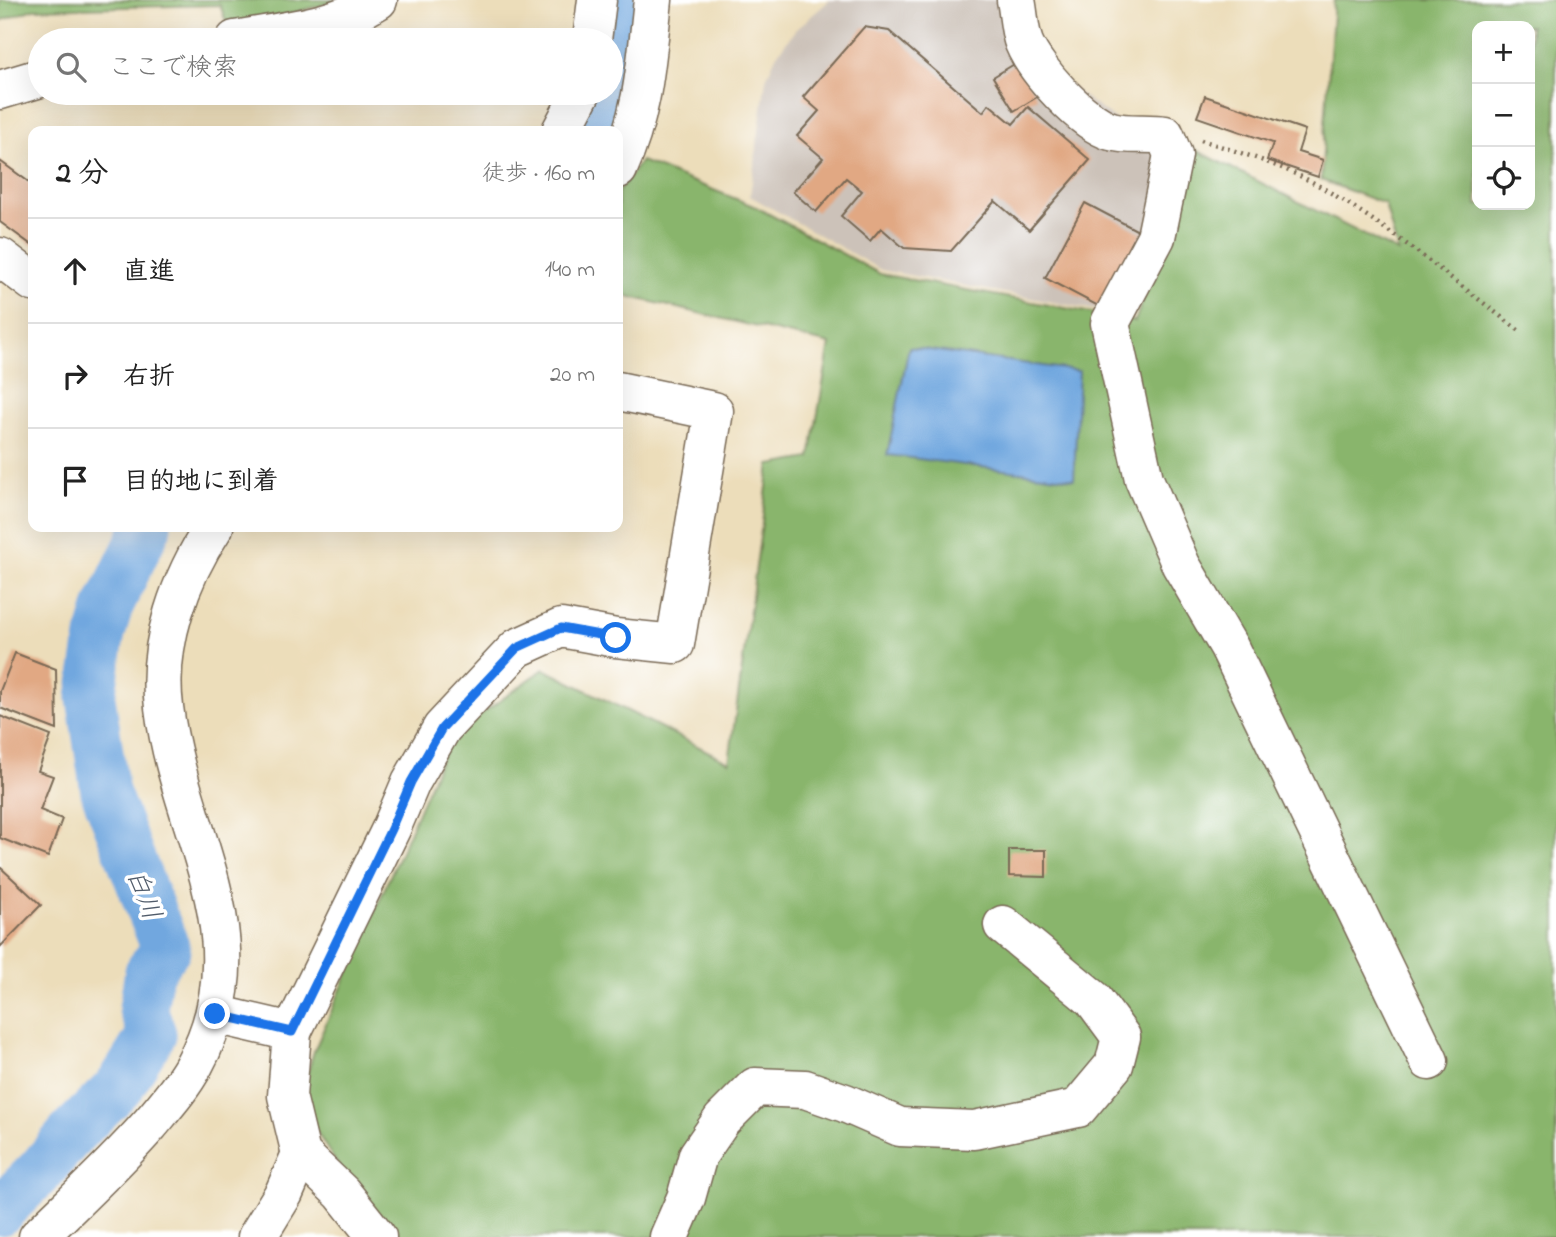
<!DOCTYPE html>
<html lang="ja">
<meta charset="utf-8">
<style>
:root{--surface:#fff;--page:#f6f6f6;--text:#222;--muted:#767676;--line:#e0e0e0}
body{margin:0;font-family:"Indie Flower","Klee One",sans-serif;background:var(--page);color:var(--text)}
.controls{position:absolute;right:21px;top:21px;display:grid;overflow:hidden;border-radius:14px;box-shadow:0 7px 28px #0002}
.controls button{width:63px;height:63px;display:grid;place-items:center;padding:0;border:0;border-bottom:2px solid var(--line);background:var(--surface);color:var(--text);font:35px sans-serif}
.stop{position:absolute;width:21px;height:21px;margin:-16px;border:5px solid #1a73e8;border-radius:50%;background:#fff}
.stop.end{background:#1a73e8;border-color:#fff;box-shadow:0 2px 7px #0008}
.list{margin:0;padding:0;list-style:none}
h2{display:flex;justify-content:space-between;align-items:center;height:91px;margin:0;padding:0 28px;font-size:30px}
h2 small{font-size:23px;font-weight:400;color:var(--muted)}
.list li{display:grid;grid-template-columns:46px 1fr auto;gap:21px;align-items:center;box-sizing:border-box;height:105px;padding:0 28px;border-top:2px solid var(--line)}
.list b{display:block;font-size:26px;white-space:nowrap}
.list em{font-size:23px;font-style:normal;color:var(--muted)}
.icon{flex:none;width:38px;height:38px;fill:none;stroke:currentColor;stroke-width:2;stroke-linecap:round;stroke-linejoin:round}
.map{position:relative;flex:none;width:1556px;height:1237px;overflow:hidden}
.search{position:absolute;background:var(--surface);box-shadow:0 7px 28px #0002;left:28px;top:28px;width:595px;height:77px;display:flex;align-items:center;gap:18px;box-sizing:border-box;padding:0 24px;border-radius:38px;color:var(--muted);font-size:26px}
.panel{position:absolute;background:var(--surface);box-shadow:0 7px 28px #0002;left:28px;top:126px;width:595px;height:406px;border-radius:14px}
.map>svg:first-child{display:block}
.industrial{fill:#ccc2b9}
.forest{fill:#89b56c;stroke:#627045;stroke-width:2;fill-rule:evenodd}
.water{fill:#71a7df;stroke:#56687e;stroke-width:2}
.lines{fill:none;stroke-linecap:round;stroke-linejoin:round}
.river{stroke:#71a7df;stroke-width:49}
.building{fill:#e1a883}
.minor-casing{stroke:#796955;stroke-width:41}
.path{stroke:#796955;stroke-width:4.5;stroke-dasharray:2 5;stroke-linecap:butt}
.minor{stroke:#fff;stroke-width:38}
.route{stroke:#1a73e8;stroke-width:9}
.labels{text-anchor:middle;stroke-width:7;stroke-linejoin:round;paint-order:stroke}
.water-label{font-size:26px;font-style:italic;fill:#515c6b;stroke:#fff}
</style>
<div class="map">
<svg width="1556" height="1237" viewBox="0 0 1556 1237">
<rect width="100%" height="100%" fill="#fff"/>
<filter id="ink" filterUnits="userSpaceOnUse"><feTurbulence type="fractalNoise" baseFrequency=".0143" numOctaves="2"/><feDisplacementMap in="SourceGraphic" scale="14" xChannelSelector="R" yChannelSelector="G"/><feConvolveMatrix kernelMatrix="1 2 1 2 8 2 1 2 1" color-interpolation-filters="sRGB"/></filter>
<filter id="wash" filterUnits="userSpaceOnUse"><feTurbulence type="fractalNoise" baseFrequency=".00686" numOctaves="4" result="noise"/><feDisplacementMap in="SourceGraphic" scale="28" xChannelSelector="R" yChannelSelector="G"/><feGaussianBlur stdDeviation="1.57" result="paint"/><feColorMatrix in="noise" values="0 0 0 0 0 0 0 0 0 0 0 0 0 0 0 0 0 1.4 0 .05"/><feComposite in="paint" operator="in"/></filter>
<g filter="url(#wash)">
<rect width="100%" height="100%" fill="#ecddba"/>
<!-- industrial -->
<polygon class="industrial" points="830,0 1005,0 1016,47 1165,156 1147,230 1106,312 881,270 750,196 766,79 776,56 795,30"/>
<!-- forest -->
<g class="forest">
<polygon points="0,0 341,0 229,30 220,5 33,9 0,21"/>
<path d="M1334,0H1556V1237H395C372,1210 301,1127 304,1093C305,1079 310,1065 314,1051L451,736L544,669L729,762L770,465L810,458L830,344L618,294V192L641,161L756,207L880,274L1135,321L1177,206L1188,146L1398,252L1385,204L1321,180ZM1477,26H1530V205H1477Z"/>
</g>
<!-- water -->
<polygon class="water" points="909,347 1079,371 1074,479 887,455"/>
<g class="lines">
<!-- river -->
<g class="river">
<polyline points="599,131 611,99 612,48 620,0"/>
<polyline points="0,1211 41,1170 72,1133 119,1087 152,1034 143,1009 149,972 166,949 105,792 91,698 100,637 109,606 147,527"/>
</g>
</g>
<g id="blocks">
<!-- building -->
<g class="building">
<polygon points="864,27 889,31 983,112 989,104 1013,124 1028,107 1090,160 1029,230 995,201 951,251 904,248 881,228 870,241 841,216 862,191 846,178 816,212 793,192 823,158 797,136 819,111 803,97"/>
<polygon points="1016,63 1037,97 1014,111 993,77"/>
<polygon points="1205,96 1305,130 1298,152 1323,160 1318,177 1267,160 1273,143 1197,117"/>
<polygon points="0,161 33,185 33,246 0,222"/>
<polygon points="1085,203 1142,233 1102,308 1045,278"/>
<polygon points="15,653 56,669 57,730 0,708 0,691"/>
<polygon points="0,716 51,736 38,771 53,776 40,810 62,819 48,857 0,838"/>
<polygon points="1009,850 1046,850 1046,877 1009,876"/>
<polygon points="0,867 41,905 0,947"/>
</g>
</g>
</g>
<g filter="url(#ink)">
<use href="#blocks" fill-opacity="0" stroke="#796955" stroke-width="2"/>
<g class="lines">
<defs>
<g id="minor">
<path d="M1016,0C1019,14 1019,30 1024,43C1035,70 1083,123 1111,131C1127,136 1148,132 1165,135L1173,155L1156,237L1110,323L1144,479L1181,565L1229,647L1429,1061"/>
<path d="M235,40C283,31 336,27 378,0"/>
<polyline points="592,40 597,0"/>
<polyline points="0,90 40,78"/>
<polyline points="561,131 581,93"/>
<path d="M618,169C644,111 646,62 653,0"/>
<polyline points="0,257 33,282"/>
<polyline points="215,1014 292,1032"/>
<path d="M38,1237C76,1200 115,1164 150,1124C165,1106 183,1086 194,1065C264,937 179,833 164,707C156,644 180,578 214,527"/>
<polyline points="257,1237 284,1193 301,1154"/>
<polyline points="377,1237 342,1193 301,1154 287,1096 292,1032 391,829 411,782 442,728 517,648 561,628 616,638 675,644 714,411 618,391"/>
<polyline points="669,1237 686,1198 698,1155 722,1120 755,1087 805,1089 845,1103 900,1127 974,1130 1078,1108 1114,1065 1121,1037 1093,999 1003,925"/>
</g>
</defs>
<!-- minor casing -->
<use href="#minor" class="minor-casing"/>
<!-- path -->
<path class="path" d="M1201,140C1239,152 1280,165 1316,184C1389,226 1454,281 1521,332"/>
<!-- minor -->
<use href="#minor" class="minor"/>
</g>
</g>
<g class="lines" filter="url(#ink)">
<!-- route -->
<polyline class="route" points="215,1014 292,1032 391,829 411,782 442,728 517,648 561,628 616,638"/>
</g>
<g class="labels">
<!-- water labels -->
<g class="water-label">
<text transform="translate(145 894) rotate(69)" y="9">白川</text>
</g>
</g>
</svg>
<div class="controls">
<button>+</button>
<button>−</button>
<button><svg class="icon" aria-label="locate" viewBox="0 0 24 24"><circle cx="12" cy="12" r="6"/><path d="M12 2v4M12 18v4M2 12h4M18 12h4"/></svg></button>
</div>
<div class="stop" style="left:616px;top:638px"></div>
<div class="stop end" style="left:215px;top:1014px"></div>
<div class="search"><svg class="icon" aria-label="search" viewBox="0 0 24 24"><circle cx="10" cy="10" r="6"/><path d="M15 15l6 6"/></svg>ここで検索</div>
<section class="panel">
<h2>2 分<small>徒歩 · 160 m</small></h2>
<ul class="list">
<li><svg class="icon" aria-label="ahead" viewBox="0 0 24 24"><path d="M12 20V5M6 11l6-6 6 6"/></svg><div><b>直進</b></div><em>140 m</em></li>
<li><svg class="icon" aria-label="right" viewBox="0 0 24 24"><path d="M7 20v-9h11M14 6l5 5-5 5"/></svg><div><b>右折</b></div><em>20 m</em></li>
<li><svg class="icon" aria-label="arrive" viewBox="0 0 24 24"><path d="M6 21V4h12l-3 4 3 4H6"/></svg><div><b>目的地に到着</b></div></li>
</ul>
</section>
</div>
